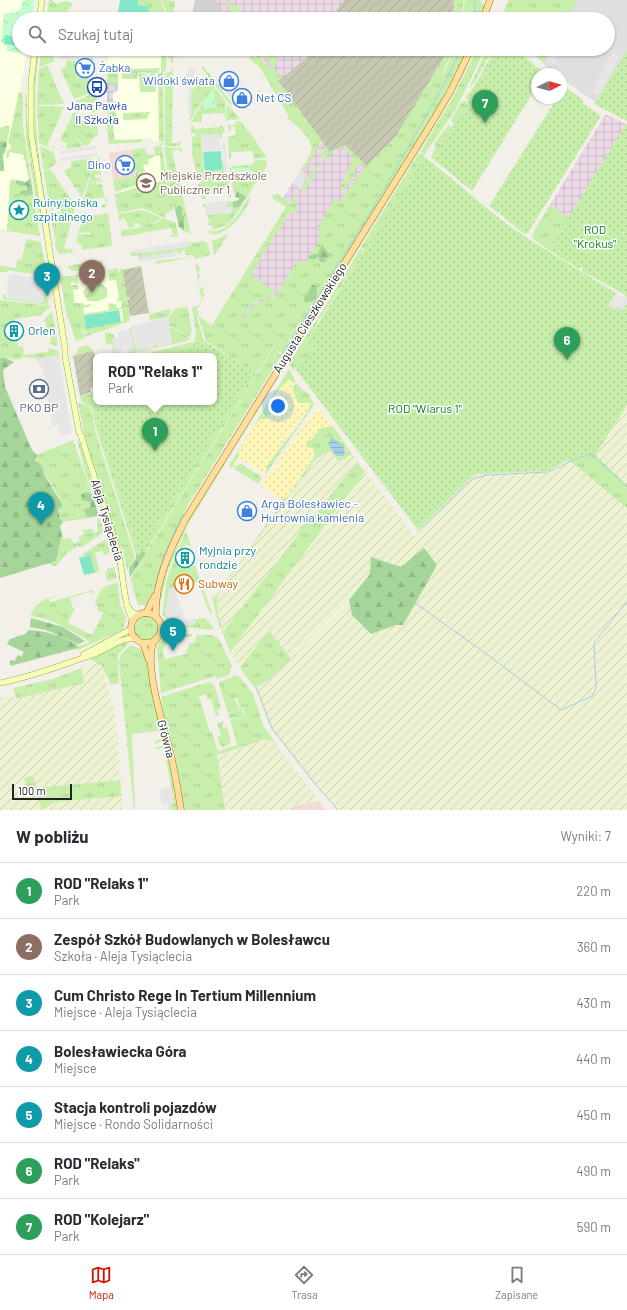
<!DOCTYPE html>
<html lang="pl">
<meta charset="utf-8">
<style>
:root{--surface:#fff;--page:#f2f2f3;--text:#2b2b33;--muted:#7c7c81;--line:#e1e1e2;--accent:#d31100}
body{margin:0;font-family:Barlow,sans-serif;background:var(--page);color:var(--text)}
.compass{position:absolute;left:531px;top:68px;width:36px;height:36px;border-radius:50%;background:var(--surface);box-shadow:0 1px 3px #0004;rotate:85deg}
.scale{position:absolute;left:12px;bottom:10px;width:60px;box-sizing:border-box;padding-left:4px;border:2px solid #222;border-top:0;font-size:11px;line-height:14px;white-space:nowrap;color:#222;-webkit-text-stroke:3px #fff;paint-order:stroke}
.you{position:absolute;left:278px;top:406px;width:14px;height:14px;margin:-10px;border:3px solid #fff;border-radius:50%;background:#1a73e8;box-shadow:0 0 0 6px #1a73e833}
.badge{display:grid;place-items:center;width:26px;height:26px;border-radius:50%;background:var(--accent);color:#fff;font-size:13px;font-weight:700}
.pin{position:absolute;translate:-50% -33px;filter:drop-shadow(0 1px 2px #0008)}
.pin::after{content:'';position:absolute;top:21px;width:14px;height:12px;background:inherit;clip-path:polygon(0 0,100% 0,50% 100%)}
.popup{position:absolute;left:93px;top:353px;width:124px;height:52px;box-sizing:border-box;display:grid;place-content:center;border-radius:8px;background:var(--surface);filter:drop-shadow(0 1px 3px #0005);font-size:13px;white-space:nowrap;color:var(--muted)}
.popup b{font-size:15px;color:var(--text)}
.popup::after{content:'';position:absolute;left:50%;top:100%;margin-left:-8px;border:8px solid transparent;border-top-color:var(--surface)}
.list{margin:0;padding:0;list-style:none}
h2{display:flex;justify-content:space-between;align-items:center;height:52px;margin:0;padding:0 16px;font-size:17px}
h2 small{font-size:13px;font-weight:400;color:var(--muted)}
.list li{display:grid;grid-template-columns:26px 1fr auto;gap:12px;align-items:center;box-sizing:border-box;height:56px;padding:0 16px;border-top:1px solid var(--line)}
.list b{display:block;font-size:15px;white-space:nowrap}
.list p{margin:0;font-size:13px;white-space:nowrap;color:var(--muted)}
.list em{font-size:13px;font-style:normal;color:var(--muted)}
.icon{flex:none;width:22px;height:22px;fill:none;stroke:currentColor;stroke-width:2;stroke-linecap:round;stroke-linejoin:round}
.map{position:relative;flex:none;width:627px;height:810px;overflow:hidden}
.search{position:absolute;background:var(--surface);box-shadow:0 1px 3px #0004;left:12px;right:12px;top:12px;height:44px;display:flex;align-items:center;gap:10px;box-sizing:border-box;padding:0 14px;border-radius:22px;color:var(--muted);font-size:15px}
.sheet{height:444px;background:var(--surface)}
nav{display:flex;justify-content:space-around;align-items:center;box-sizing:border-box;height:56px;border-top:1px solid var(--line);background:var(--surface);font-size:11px;color:var(--muted)}
nav a{display:grid;justify-items:center;gap:2px}
nav .on{color:var(--accent)}
.map>svg:first-child{display:block}
.residential{fill:#e0dfdf}
.commercial{fill:#f4dad7}
.industrial{fill:url(#industrial-grid)}
.education{fill:#fdffe4}
.religious{fill:#d0d0d0}
.construction{fill:url(#construction-furrows)}
.farmland{fill:url(#farmland-furrows)}
.grass{fill:url(#grass-tufts);fill-rule:evenodd}
.forest{fill:url(#forest-firs)}
.sand{fill:url(#sand-dots)}
.park{fill:url(#park-crowns)}
.garden{fill:url(#garden-dots)}
.pitch{fill:#81e7c7}
.parking{fill:#e6e6e6}
.plaza{fill:url(#plaza-grid)}
.water{fill:url(#water-rules)}
.lines{fill:none;stroke-linecap:round;stroke-linejoin:round}
.stream{stroke:#a5d0e3;stroke-width:1}
.secondary-casing{stroke:#698100;stroke-width:6}
.primary-casing{stroke:#9f7700;stroke-width:7}
.secondary{stroke:#f6feba;stroke-width:5.5}
.primary{stroke:#ffdea0;stroke-width:6}
.labels{text-anchor:middle;stroke-width:3;stroke-linejoin:round;paint-order:stroke}
.shop-label{font-size:12px;fill:#366cbe;stroke:#fff;text-anchor:start}
.transit-label{font-size:12px;fill:#164399;stroke:#fff}
.education-label{font-size:12px;fill:#785e54;stroke:#fff;text-anchor:start}
.culture-label{font-size:12px;fill:#0d838f;stroke:#fff;text-anchor:start}
.park-label{font-size:12px;fill:#048619;stroke:#fff}
.street-label{font-size:12px;fill:#222;stroke:#fff}
.service-label{font-size:12px;fill:#4e5e75;stroke:#fff}
.food-label{font-size:12px;fill:#c56008;stroke:#fff;text-anchor:start}
</style>
<div class="map">
<svg width="627" height="810" viewBox="0 0 627 810">
<defs>
<pattern id="industrial-grid" width="8" height="8" patternUnits="userSpaceOnUse"><rect width="8" height="8" fill="#ecd9e7"/><path d="M0 4h8M4 0v8" fill="none" stroke="#cabac6"/></pattern>
<pattern id="construction-furrows" width="10" height="10" patternUnits="userSpaceOnUse"><rect width="10" height="10" fill="#c6c8b2"/><path d="M-1 1l2-2M0 10L10 0M9 11l2-2" fill="none" stroke="#aaac99"/></pattern>
<pattern id="farmland-furrows" width="10" height="10" patternUnits="userSpaceOnUse"><rect width="10" height="10" fill="#edf2d2"/><path d="M-1 1l2-2M0 10L10 0M9 11l2-2" fill="none" stroke="#cbcfb4"/></pattern>
<pattern id="grass-tufts" width="24" height="20" patternUnits="userSpaceOnUse"><rect width="24" height="20" fill="#c7efab"/><path d="M3 7l-1-3M5 7V3M7 7l1-3M15 17l-1-3M17 17v-4M19 17l1-3" fill="none" stroke="#abcd93"/></pattern>
<pattern id="forest-firs" width="22" height="20" patternUnits="userSpaceOnUse"><rect width="22" height="20" fill="#a6d59a"/><path d="M5 1l3.5 6h-7zM16 11l3.5 6h-7z" fill="#8fb784"/></pattern>
<pattern id="sand-dots" width="8" height="8" patternUnits="userSpaceOnUse"><rect width="8" height="8" fill="#fff6b9"/><path d="M2 2h.1M6 6h.1" fill="none" stroke="#dad39f" stroke-width="1.8" stroke-linecap="round"/></pattern>
<pattern id="park-crowns" width="20" height="18" patternUnits="userSpaceOnUse"><rect width="20" height="18" fill="#c3fecd"/><path d="M2 6a3 3 0 1 1 6 0M12 15a3 3 0 1 1 6 0" fill="none" stroke="#a7d9b0"/></pattern>
<pattern id="garden-dots" width="8" height="8" patternUnits="userSpaceOnUse"><rect width="8" height="8" fill="#c7efab"/><path d="M2 2h.1M6 6h.1" fill="none" stroke="#abcd93" stroke-width="1.8" stroke-linecap="round"/></pattern>
<pattern id="plaza-grid" width="8" height="8" patternUnits="userSpaceOnUse"><rect width="8" height="8" fill="#dddce9"/><path d="M0 4h8M4 0v8" fill="none" stroke="#bdbcc8"/></pattern>
<pattern id="water-rules" width="6" height="5" patternUnits="userSpaceOnUse"><rect width="6" height="5" fill="#a5d0e3"/><path d="M0 2.5h6" fill="none" stroke="#8eb2c2"/></pattern>
</defs>
<rect width="100%" height="100%" fill="#f2f0e8"/>
<!-- residential -->
<polygon class="residential" points="577,0 627,0 627,50 595,102 561,78 561,74 556,74 543,64 551,49 608,49 608,19 567,19"/>
<!-- commercial -->
<g class="commercial">
<polygon points="135,149 132,153 136,176 113,180 109,153"/>
<polygon points="319,801 324,808 327,810 292,810 292,806"/>
</g>
<!-- industrial -->
<g class="industrial">
<polygon points="215,0 454,0 453,19 221,19"/>
<polygon points="255,49 447,49 411,113 396,136 367,166 247,366 206,341 291,203 283,198 320,139"/>
<polygon points="605,115 608,115 626,124 569,218 550,205"/>
</g>
<!-- education -->
<g class="education">
<polygon points="0,0 35,0 32,19 19,19 19,49 27,49 10,151 27,156 40,236 0,229"/>
<polygon points="109,49 162,49 161,140 154,142 151,138 142,138 142,141 109,143 107,65"/>
<polygon points="160,155 161,160 164,160 167,174 165,176 170,196 124,201 122,190 124,179 138,177 140,158"/>
<polygon points="116,269 125,322 87,331 67,312 66,276 77,275 78,277"/>
</g>
<!-- religious -->
<polygon class="religious" points="195,0 215,0 223,10 217,15 221,19 191,19"/>
<!-- construction -->
<g class="construction">
<polygon points="344,0 454,0 453,19 330,19"/>
<polygon points="318,49 447,49 443,59 396,136 367,166 345,145 330,152 278,81"/>
<polygon points="141,266 149,313 130,316 127,300 130,300 127,298 122,270"/>
<polygon points="92,350 96,357 96,386 90,388 91,392 80,396 73,356"/>
</g>
<!-- farmland -->
<g class="farmland">
<polygon points="627,405 627,810 337,810 308,777 273,732 269,725 255,688 268,680 349,603 352,615 371,633 396,625 401,567 371,566 370,574 349,600 301,647 289,656 269,630 240,668 230,652 219,617 217,597 219,592 315,460 323,453 329,450 339,462 352,454 415,537 418,530 474,474 547,471 576,456 595,455"/>
<polygon points="96,661 101,664 105,676 114,712 118,741 122,810 0,810 0,698 12,694 14,699 84,683 81,668"/>
<polygon points="266,739 271,740 277,745 319,801 292,806 292,810 225,810 216,755"/>
</g>
<!-- grass -->
<g class="grass">
<polygon points="49,0 52,0 56,4 66,1 73,3 63,19 46,19"/>
<polygon points="138,0 161,0 167,19 147,19 149,7 137,5"/>
<polygon points="162,0 175,1 173,18 167,14"/>
<polygon points="224,0 226,2 228,1 232,6 235,4 242,13 236,18"/>
<polygon points="454,0 464,0 461,19 453,19"/>
<polygon points="465,0 480,0 482,3 481,6 483,4 486,6 481,19 462,19"/>
<polygon points="509,0 577,0 567,19 504,19 502,15"/>
<polygon points="161,49 167,49 166,70 163,72 164,141 162,146 159,145 163,142 159,141 158,73 161,73"/>
<polygon points="168,49 182,49 182,55 173,57 173,63 171,63 170,59 172,56 176,56 172,56 168,59"/>
<path d="M253,49H255L269,69L272,66L260,49H270L278,62L273,67L282,78L278,81L330,152L345,145L367,166L396,136L443,59L447,49H453L442,75L445,71L454,49H468L433,116L284,356L274,346L258,371H254L257,373L130,577L129,568L135,560L136,555L96,428L92,407L82,402L80,396L90,394L91,392L100,435L122,498L139,555L254,372L205,342L165,356H138L197,341L194,340L196,335L192,307L199,306L202,301L199,286L204,289L202,292L205,294L196,311L199,312L197,318L204,341L245,366L206,341L198,316L200,313L198,316L212,325L284,210L286,207L272,198L273,195L277,194L291,203L295,193L297,209L295,213L291,214L289,212L285,219L287,221H284L251,275L261,281L260,283L277,292L270,297L254,302L243,316L245,317L255,304L276,296L298,260L304,264L308,258L312,256L310,255L321,236L317,233L319,230L317,229L335,198L341,202L348,191L347,190L365,168L360,163L353,170L356,173L342,191L340,189L342,183L347,175L346,172L350,169L349,167L352,163L351,161L353,158L343,147L331,153L333,157L331,158L325,155V161L320,155L325,146L321,141L304,172L301,170C314,149 317,146 297,126C294,123 290,121 288,118V115L259,66L249,59L252,54L255,58L257,56Z"/>
<polygon points="474,49 464,73 441,115 288,362 453,90"/>
<polygon points="477,49 485,49 456,109 424,155 420,152 452,99"/>
<polygon points="487,49 493,49 475,82 469,88"/>
<polygon points="495,49 497,49 469,100 465,98 475,85"/>
<polygon points="526,49 551,49 544,63"/>
<path d="M39,52C29,119 42,175 52,241L49,232L33,126V84L37,53Z"/>
<polygon points="41,53 52,55 55,61 39,67"/>
<polygon points="66,60 84,62 81,66 84,71 88,69 88,67 91,72 88,70 85,73 90,80 96,78 96,82 91,82 91,90 96,91 74,99 61,70 66,66"/>
<polygon points="47,65 64,104 37,105 39,69"/>
<polygon points="118,65 118,84 109,84 107,80 107,66"/>
<polygon points="122,66 131,66 131,69 160,68 159,71 149,72 149,74 146,72 138,72 137,79 122,79"/>
<polygon points="203,66 233,104 231,106 201,67"/>
<polygon points="171,69 173,69 172,143 179,143 179,141 181,141 180,146 165,146 165,73 171,72"/>
<polygon points="139,73 150,75 150,73 155,73 156,92 140,92"/>
<polygon points="209,80 215,88 200,104 190,121 191,91 195,87 195,84 191,84"/>
<polygon points="216,89 226,102 225,119 223,113 202,114 202,122 191,122 204,100 205,107 216,107 214,95 212,92"/>
<polygon points="19,92 23,93 23,126 31,179 29,179 25,160 23,159 24,155 10,152 8,159 6,157 7,151 10,150 11,145 8,143"/>
<polygon points="96,92 98,110 95,112 91,112 91,109 96,109 96,103 74,102"/>
<path d="M25,94L27,96C26,135 34,173 40,211L38,213L26,138Z"/>
<polygon points="463,100 467,102 454,125 451,120"/>
<polygon points="227,104 240,119 232,120 232,119 226,121"/>
<polygon points="37,106 64,107 47,146 52,149 54,146 55,147 53,150 39,143"/>
<polygon points="109,109 115,109 117,120 107,119"/>
<polygon points="150,112 147,119 123,120 123,113"/>
<polygon points="73,113 76,113 79,120 86,121 97,135 90,142 89,145 84,146 74,134 65,130"/>
<polygon points="83,115 96,115 98,118 98,136"/>
<polygon points="236,121 240,121 253,137 253,141 253,137 267,158 254,159 253,151 231,152 231,158 229,159 228,137 236,135 235,127 231,126 231,130 228,131 228,125 235,125"/>
<polygon points="107,122 113,122 114,137 116,140 142,139 142,142 110,144 108,141"/>
<path d="M221,125L224,128L225,132L222,133V139L219,137L218,134L202,135L196,130L201,135L204,170L221,169V160L223,161L225,180L228,179L231,197H228L227,189L205,191L206,199H202L197,186C200,184 203,180 202,177H198L192,154V137L196,136L195,133L191,134V126H194L195,129L220,127Z"/>
<polygon points="448,125 453,127 433,159 431,157 436,147 434,144"/>
<polygon points="6,126 10,126 7,143 0,142 0,128"/>
<polygon points="65,130 74,134 83,147 65,149 67,148 66,143 60,140"/>
<polygon points="40,146 53,152 57,163 44,172"/>
<polygon points="159,146 162,147 166,172 164,174 161,173 160,155 155,156 154,147"/>
<polygon points="164,147 181,148 182,152 180,153 179,149 172,151 191,234 184,231 184,217 181,215 178,206 175,209 173,202 174,209 166,214 165,218 142,208 118,213 115,198 120,201 115,197 116,194 146,184 163,181 163,178 168,178 171,195"/>
<polygon points="144,148 148,155 154,154 154,157 148,160 149,164 143,165 145,172 142,173 144,183 115,192 113,180 136,176 132,152 135,149"/>
<polygon points="419,153 424,156 365,250 361,247"/>
<polygon points="100,157 101,176 99,174 95,175 95,178 101,178 102,179 88,184 97,159"/>
<polygon points="93,158 94,164 82,198 77,190 82,187 76,189 64,171 71,167 71,161"/>
<path d="M255,160H267L266,167L259,178L256,174L259,178L247,197L238,191L234,194L229,166L231,168L233,166L252,165ZM232,169L253,172L252,181L233,180Z"/>
<polygon points="317,164 319,166 305,190 302,190 300,189"/>
<polygon points="50,169 74,204 72,205 50,210 44,173"/>
<polygon points="12,179 16,180 16,184 27,185 26,194 33,194 40,236 7,231 10,181"/>
<path d="M102,180V182H96L97,185L102,184L104,195L92,196L104,195C107,198 108,204 106,207L102,208V205L106,204L105,197L83,201L88,185Z"/>
<path d="M250,195C252,207 223,242 209,233L208,231C228,235 242,209 250,195Z"/>
<polygon points="228,201 232,202 232,208 239,207 241,204 243,204 233,218 233,213 233,219 226,225 210,231 213,229 212,226 207,225 209,222 205,207 202,206 203,204 206,204 208,214 232,213 226,208"/>
<polygon points="550,205 569,218 549,250 532,238 534,231"/>
<path d="M71,207L75,208L64,248L70,250L73,248L72,253L59,254C52,246 57,229 61,218L55,239L50,212L61,213L60,209Z"/>
<polygon points="142,210 162,218 150,224 158,222 163,218 176,223 178,236 170,237 169,235 173,235 171,228 121,237 121,230 138,228 141,226 137,223 135,223 134,227 127,228 129,227 124,218 119,221 118,214"/>
<polygon points="104,211 105,214 108,213 112,246 82,250 82,245 76,242 78,234 91,235 89,232 78,233 85,212 90,216 104,214"/>
<polygon points="226,235 228,235 214,256 212,241"/>
<polygon points="26,239 41,242 47,276 8,270 8,272 0,272 0,266 16,268 17,260 22,259"/>
<polygon points="204,241 208,244 210,253 208,256 195,259 194,257 196,265 201,268 198,273 201,275 198,280 194,257 156,264 155,261 194,257 193,255 186,255 184,249 180,254 174,251 172,255 172,252 169,252 169,255 167,252 165,253 163,256 163,253 160,253 161,257 155,255 155,258 154,255 151,255 150,259 146,259 145,256 143,256 143,260 141,260 138,255 131,256 130,252 152,252 190,246 190,243"/>
<polygon points="361,248 364,251 320,319 318,318"/>
<polygon points="102,260 103,265 101,267 72,271 67,266"/>
<path d="M118,268L119,272H120V268H122L127,297H130V300H127L130,321L87,336L84,333H88L81,329L86,337L76,341L66,312L60,277L104,272L77,277L78,284L71,282V285H78L79,289L73,290L75,303H82L85,305L91,304V306L83,308L84,314L109,310L108,303L116,304L117,308L122,307L121,301L116,302L119,297L116,280L109,281L108,270ZM122,309L123,321L86,328L84,316Z"/>
<polygon points="48,283 51,304 49,296 47,296 49,305 3,299 3,294 6,295 7,298 42,303"/>
<path d="M100,283L107,288V297C102,301 93,303 87,300L83,292C87,284 93,285 100,283Z"/>
<path d="M0,300L51,306L41,315L15,319C5,328 17,338 19,347L23,346L24,355L48,352L49,348L58,351L62,369L58,355L38,359V361L35,358L23,357L22,359C11,361 8,357 0,358Z"/>
<polygon points="186,307 188,308 192,331 190,337 169,325 168,319 174,309"/>
<polygon points="171,309 168,317 150,320 149,314"/>
<polygon points="52,311 58,346 50,344 49,341 51,341 50,333 46,334 46,322 43,322 45,318"/>
<polygon points="317,319 319,320 308,340 318,350 295,367 294,370 289,364"/>
<polygon points="169,326 190,338 187,341 137,352 129,356 122,356 127,353 128,355 132,353 130,330 128,330 129,329 131,328 136,348 154,347 153,344 156,344 157,346 172,343"/>
<polygon points="109,332 114,335 115,338 112,339 115,356 113,356 112,344 106,345 105,333"/>
<polygon points="87,345 93,350 96,357 92,351 73,356 77,352 78,348"/>
<polygon points="273,348 276,348 281,356 188,505 163,559 155,585 157,585 148,605 138,605 132,586 133,583 132,583 130,579"/>
<path d="M284,366H285L188,524L167,573L159,608C156,563 201,499 224,462C244,430 264,398 284,366Z"/>
<path d="M289,369L299,387L309,394L314,405L265,475L266,468L275,454L301,422L310,406V403H298L292,388L297,383L295,381C285,386 275,393 272,406L274,407L265,419L250,435L238,454L240,455L232,468L229,466Z"/>
<polygon points="78,403 87,405 91,408 96,434 134,554 134,559 127,570 123,551 117,541 86,442"/>
<path d="M333,426L352,454L339,462L329,450L315,460L219,592C214,604 220,620 223,632L298,535L300,527L310,521L357,462L365,472L230,652L220,626H219L212,597H215L283,501L281,499L288,496L315,456L313,449L306,447L307,441L312,439L321,428Z"/>
<path d="M73,440L92,494L86,492L81,495L85,502H89L91,506L85,511L88,517H95C83,520 75,519 63,522L59,515L60,499L35,458L37,455Z"/>
<polygon points="77,440 81,444 100,513 85,471"/>
<polygon points="602,444 595,455 627,485 627,508 569,460 576,456 594,455"/>
<polygon points="241,464 260,476 261,479 259,484 234,469 237,465"/>
<polygon points="100,519 104,532 82,547 78,546 66,554 56,566 51,565 50,563 56,561 62,534 64,540 70,537 74,544 80,541 78,537 84,534 82,530 92,529 95,533 98,531 97,520"/>
<polygon points="186,531 192,549 189,545 184,545 177,563 190,567 195,566 212,613 210,614 198,582 190,584 187,575 176,580 177,586 169,589 176,624 194,625 196,619 205,618 214,628 210,630 171,625 162,614 167,579"/>
<polygon points="105,540 107,541 110,553 104,555 102,551 95,553 100,574 98,572 84,576 95,571 90,555 80,556"/>
<polygon points="114,567 117,578 107,581 105,572 107,572 107,569"/>
<path d="M118,583L120,604L126,617L123,630L78,650L75,648L90,642C70,630 54,619 31,616C34,601 48,598 61,594L49,599L50,602L93,590L94,594L90,592L70,598L73,608H75L68,623L92,635L103,613L97,610L98,607L95,604C100,589 102,585 118,583Z"/>
<circle cx="147" cy="628" r="13"/>
<polygon points="269,630 291,659 268,680 255,688 240,668"/>
<polygon points="170,634 192,634 192,636 168,641 163,649 164,659 186,654 189,644 195,642 197,635 212,635 219,639 232,666 229,675 217,679 216,676 161,693 157,648 159,642"/>
<polygon points="128,641 127,645 118,655 119,683 111,685 101,664 98,665 96,661 94,662 88,657"/>
<polygon points="131,645 145,651 154,703 163,738 161,742 155,744 155,741 161,739 158,731 132,734 135,810 134,810 119,662 121,654"/>
<polygon points="81,668 84,683 16,699 13,688 53,679"/>
<polygon points="235,676 240,677 253,694 264,727 277,745 271,740 266,739 217,755 225,810 185,810 175,756 164,717 161,697 209,682 214,685 221,708 217,710 219,715 223,714 216,716 211,699 208,700 206,694 199,696 210,732 212,732 218,751 237,745 230,720 237,718 238,720 246,717 243,707 240,708 237,698 234,698 239,708 235,710 242,708 245,717 238,719 237,717 230,719 228,714 236,711 228,713 219,684 219,682"/>
<polygon points="225,721 222,724 223,728 227,727 231,742 229,745 224,747 220,745 217,737 221,736 217,723"/>
<polygon points="161,746 166,747 178,810 172,810 171,805 168,805 174,803 164,748 156,749 156,747"/>
<polygon points="33,776 37,788 120,780 122,796 55,802 42,810 34,788 28,790 24,778"/>
</g>
<!-- forest -->
<g class="forest">
<polygon points="2,141 7,143 5,153 3,154 4,171 0,171 0,142"/>
<polygon points="29,179 31,179 33,194 26,196 19,194 21,191 27,190 27,185 22,186 16,184 16,180 26,182"/>
<polygon points="237,191 247,197 239,207 233,208 232,202 239,200 239,198 235,197"/>
<polygon points="178,206 180,206 183,209 181,215 184,216 184,231 179,227 175,209"/>
<polygon points="322,244 328,253 331,253 325,262 320,262 318,256 316,259 308,259 310,255 318,254"/>
<polygon points="312,285 317,286 317,295 315,300 305,303 304,299"/>
<polygon points="0,358 5,358 14,362 3,370 5,387 32,450 37,455 35,460 41,465 45,476 62,504 62,507 58,510 60,518 63,522 60,526 62,534 56,561 0,578"/>
<polygon points="86,492 92,494 99,516 88,517 84,510 91,506 89,502 82,500 81,495"/>
<polygon points="424,548 437,565 403,625 396,625 371,634 352,615 349,600 370,574 371,557 401,567"/>
<polygon points="142,550 146,553 130,577 129,568"/>
<polygon points="31,618 63,627 85,641 79,644 46,630 30,627"/>
<path d="M29,630C47,631 61,636 77,644L78,648L10,666V660L16,661L15,659L19,655L21,657L24,652L7,644L10,639L25,634Z"/>
</g>
<!-- sand -->
<g class="sand">
<path d="M289,379L292,382L295,380L297,383L292,388L298,403H311C309,414 291,431 284,441C279,448 271,459 267,467C265,470 266,472 265,475L243,460H238L233,468C232,463 238,460 240,455L238,454C244,443 251,425 262,419H265L274,408L271,403L278,390Z"/>
<polygon points="318,408 333,426 321,428 312,439 307,441 306,447 313,449 315,457 312,459 288,496 281,499 261,486 304,425"/>
</g>
<!-- park -->
<g class="park">
<path d="M23,0H35L32,19H19V49H27L26,54L7,51V46L1,43L4,13C16,14 21,13 23,0Z"/>
<polygon points="212,92 214,95 216,107 204,108 204,100"/>
<polygon points="232,168 248,168 253,172 252,181 233,180"/>
</g>
<!-- garden -->
<g class="garden">
<polygon points="497,49 517,49 517,51 545,73 537,74 537,86 472,191 433,159 457,120"/>
<polygon points="627,50 627,121 594,104"/>
<polygon points="564,86 583,100 582,103 601,116 527,234 523,233 500,214 500,212 498,213 489,206 557,98 561,98 561,91"/>
<polygon points="626,124 627,125 627,298 622,293 582,271 583,268 581,267 579,269 549,250"/>
<polygon points="424,156 500,219 527,238 616,293 608,305 615,309 617,306 623,310 627,303 627,405 595,455 576,456 547,471 474,474 418,530 294,367 317,350 308,340"/>
<polygon points="205,342 254,372 139,556 122,498 100,435 91,392 96,390 96,402 214,402 214,356 165,356"/>
</g>
<!-- pitch -->
<g class="pitch">
<polygon points="120,0 138,0 138,5 149,7 147,19 117,19"/>
<polygon points="5,35 19,37 17,46 4,44"/>
<polygon points="221,151 222,169 205,172 203,152"/>
<polygon points="119,310 121,322 86,329 84,316"/>
<polygon points="90,555 95,572 84,575 79,558"/>
</g>
<!-- parking -->
<g class="parking">
<polygon points="60,49 94,53 93,62 59,58"/>
<polygon points="551,49 561,49 562,52 555,64 546,59"/>
<polygon points="613,52 620,56 599,95 592,92"/>
<polygon points="191,67 195,71 191,86 192,114 188,114 188,80 184,78"/>
<polygon points="220,76 238,100 235,103 216,79"/>
<polygon points="219,134 221,150 203,151 202,135"/>
<polygon points="222,142 225,142 228,179 225,180"/>
<polygon points="96,146 96,149 61,154 60,151"/>
<polygon points="97,153 97,156 61,161 61,158"/>
<polygon points="301,170 304,172 301,177 305,180 300,189 293,182"/>
<polygon points="228,201 226,207 232,207 232,213 208,215 206,205 209,205 209,202"/>
<polygon points="189,241 190,246 168,250 134,254 133,250"/>
<polygon points="174,251 176,251 177,256 139,262 139,257 142,260 142,256 146,256 146,259 147,256 150,255 151,259 151,255 154,254 155,257 155,254 159,254 160,257 160,254 163,253 164,256 165,253 168,252 168,255 169,252 172,252 174,255"/>
<polygon points="9,274 39,278 47,277 45,286 48,287 47,290 44,290 42,303 8,298 7,289"/>
<polygon points="616,293 621,298 623,296 627,298 627,303 623,310 617,307 615,310 608,305"/>
<polygon points="168,317 172,343 157,346 156,344 154,344 154,347 136,351 131,326"/>
<polygon points="130,330 134,350 131,351 132,353 128,355 127,347 124,347 118,356 115,356 112,339 118,338 118,333 121,331"/>
<polygon points="58,355 72,433 60,436 58,425 52,426 51,407 49,407 44,375 40,365 38,365 37,359"/>
<polygon points="177,586 178,589 175,591 185,619 196,619 194,625 176,624 169,620 165,613 169,589"/>
<polygon points="171,787 174,803 171,804 172,810 168,810 168,805 162,805 159,789"/>
</g>
<!-- plaza -->
<polygon class="plaza" points="107,80 109,84 118,84 118,90 113,93 113,101 118,102 118,108 110,109 107,113"/>
<!-- water -->
<polygon class="water" points="332,437 343,446 345,453 343,456 336,456 328,444"/>
<g class="lines">
<!-- stream -->
<g class="stream">
<polyline points="475,11 480,12"/>
<polyline points="474,19 475,0"/>
<polyline points="122,72 159,72"/>
<polyline points="282,355 385,188 447,79 461,49"/>
<polyline points="281,357 281,356"/>
<polyline points="419,531 473,479 487,475 548,472 578,458 592,454 627,487"/>
<polyline points="155,586 163,559 181,517"/>
<polyline points="415,603 492,658 561,710 592,696 596,688 594,643 627,601"/>
<polyline points="256,687 272,728 316,785 338,810"/>
</g>
<defs>
<g id="secondary">
<polyline points="39,19 42,0"/>
<path d="M35,49L31,83V133L65,348V356L79,432L81,435C93,475 108,515 119,556C124,578 123,602 133,621"/>
<polyline points="127,606 132,612 139,615"/>
<polyline points="83,655 131,629"/>
<path d="M0,683C32,677 61,665 92,655C106,650 119,638 135,638"/>
</g>
<g id="primary">
<polyline points="483,19 490,0"/>
<polyline points="146,613 155,596"/>
<circle cx="146" cy="628" r="15"/>
<path d="M156,617C154,584 170,549 185,520L431,124L450,92L471,49"/>
<path d="M154,641C143,664 164,727 170,752C175,771 178,791 181,810"/>
<polyline points="143,643 149,660"/>
</g>
</defs>
<!-- secondary casing -->
<use href="#secondary" class="secondary-casing"/>
<!-- primary casing -->
<use href="#primary" class="primary-casing"/>
<!-- secondary -->
<use href="#secondary" class="secondary"/>
<!-- primary -->
<use href="#primary" class="primary"/>
</g>
<!-- icons -->
<defs>
<symbol id="supermarket-ring" viewBox="-11 -11 22 22"><circle r="9.5" fill="#fff" stroke="#3f7fe0" stroke-width="1.5"/><path d="M-6-5.5h2.5l.6 2H6L4.5 2H-2.5L-4.4-4H-6ZM-1.5 3.2a1.3 1.3 0 1 0 .1 0ZM3 3.2a1.3 1.3 0 1 0 .1 0Z" fill="#3f7fe0"/></symbol>
<symbol id="shop-ring" viewBox="-11 -11 22 22"><circle r="9.5" fill="#fff" stroke="#3f7fe0" stroke-width="1.5"/><path d="M-5-2.5h2.3a2.7 3.5 0 0 1 5.4 0H5L5.5 6h-11ZM-1.5-2.5h3a1.5 2.3 0 0 0-3 0Z" fill="#3f7fe0"/></symbol>
<symbol id="bus-ring" viewBox="-11 -11 22 22"><circle r="9.5" fill="#fff" stroke="#1a4fb4" stroke-width="1.5"/><path d="M-5-6H5V4H4V6H2V4H-2V6H-4V4H-5ZM-3.5-4V0h7V-4ZM-3.5 1.2v1.5H-2V1.2ZM2 1.2v1.5H3.5V1.2Z" fill="#1a4fb4"/></symbol>
<symbol id="school-ring" viewBox="-11 -11 22 22"><circle r="9.5" fill="#fff" stroke="#8d6e63" stroke-width="1.5"/><path d="M0-5L7-2L0 1L-7-2ZM-4 1L0 2.5L4 1V4Q0 6-4 4Z" fill="#8d6e63"/></symbol>
<symbol id="sight-ring" viewBox="-11 -11 22 22"><circle r="9.5" fill="#fff" stroke="#0f9aa8" stroke-width="1.5"/><path d="M0-6L1.8-2.2L6-1.7L2.9 1.2L3.7 5.4L0 3.3L-3.7 5.4L-2.9 1.2L-6-1.7L-1.8-2.2Z" fill="#0f9aa8"/></symbol>
<symbol id="building-ring" viewBox="-11 -11 22 22"><circle r="9.5" fill="#fff" stroke="#0f9aa8" stroke-width="1.5"/><path d="M-4-6H4V6H1V3H-1V6H-4ZM-2.5-4.3h1.7v1.8h-1.7ZM.8-4.3h1.7v1.8H.8ZM-2.5-1h1.7V.8h-1.7ZM.8-1h1.7V.8H.8Z" fill="#0f9aa8"/></symbol>
<symbol id="bank-ring" viewBox="-11 -11 22 22"><circle r="9.5" fill="#fff" stroke="#5c6f8a" stroke-width="1.5"/><path d="M-6-4H6V4H-6ZM0-2.3a2.3 2.3 0 1 0 0 4.6a2.3 2.3 0 1 0 0-4.6Z" fill="#5c6f8a"/></symbol>
<symbol id="restaurant-ring" viewBox="-11 -11 22 22"><circle r="9.5" fill="#fff" stroke="#e8710a" stroke-width="1.5"/><path d="M-5-6h1v4h1v-4h1v4h1v-4h1v5L-1.5 .5V6h-2V.5L-5-1ZM5-6V6H3V1.5H1.5Q1.5-4 5-6Z" fill="#e8710a"/></symbol>
</defs>
<g fill-rule="evenodd">
<use href="#supermarket-ring" x="74" y="57" width="22" height="22"/>
<use href="#shop-ring" x="218" y="70" width="22" height="22"/>
<use href="#bus-ring" x="86" y="76" width="22" height="22"/>
<use href="#shop-ring" x="231" y="87" width="22" height="22"/>
<use href="#supermarket-ring" x="114" y="154" width="22" height="22"/>
<use href="#school-ring" x="135" y="172" width="22" height="22"/>
<use href="#sight-ring" x="8" y="199" width="22" height="22"/>
<use href="#building-ring" x="3" y="320" width="22" height="22"/>
<use href="#bank-ring" x="28" y="378" width="22" height="22"/>
<use href="#shop-ring" x="236" y="500" width="22" height="22"/>
<use href="#building-ring" x="174" y="547" width="22" height="22"/>
<use href="#restaurant-ring" x="173" y="573" width="22" height="22"/>
</g>
<g class="labels">
<!-- shop labels -->
<g class="shop-label">
<text x="99" y="72">Żabka</text>
<text x="215" y="85" text-anchor="end">Widoki świata</text>
<text x="256" y="102">Net CS</text>
<text x="111" y="169" text-anchor="end">Dino</text>
<text x="261" y="508">Arga Bolesławiec -<tspan x="261" dy="14">Hurtownia kamienia</tspan></text>
</g>
<!-- transit labels -->
<g class="transit-label">
<text x="97" y="110">Jana Pawła<tspan x="97" dy="14">II Szkoła</tspan></text>
</g>
<!-- education labels -->
<g class="education-label">
<text x="160" y="180">Miejskie Przedszkole<tspan x="160" dy="14">Publiczne nr 1</tspan></text>
</g>
<!-- culture labels -->
<g class="culture-label">
<text x="33" y="207">Ruiny boiska<tspan x="33" dy="14">szpitalnego</tspan></text>
<text x="28" y="335">Orlen</text>
<text x="199" y="555">Myjnia przy<tspan x="199" dy="14">rondzie</tspan></text>
</g>
<!-- park labels -->
<g class="park-label">
<text x="595" y="234">ROD<tspan x="595" dy="14">"Krokus"</tspan></text>
<text x="425" y="413">ROD "Wiarus 1"</text>
</g>
<!-- street labels -->
<g class="street-label">
<text transform="translate(310 318) rotate(-58)" y="4">Augusta Cieszkowskiego</text>
<text transform="translate(107 520) rotate(73)" y="4">Aleja Tysiąclecia</text>
<text transform="translate(166 739) rotate(75)" y="4">Główna</text>
</g>
<!-- service labels -->
<g class="service-label">
<text x="39" y="412">PKO BP</text>
</g>
<!-- food labels -->
<g class="food-label">
<text x="198" y="588">Subway</text>
</g>
</g>
</svg>
<svg class="compass" viewBox="-18 -18 36 36"><path d="M0-13l5 13h-10z" fill="#e53935"/><path d="M0 13l5-13h-10z" fill="#7c7c81"/></svg>
<div class="scale">100 m</div>
<div class="you"></div>
<div class="pin badge" style="left:155px;top:451px;background:#2e9e5b">1</div>
<div class="popup"><b>ROD &quot;Relaks 1&quot;</b>Park</div>
<div class="pin badge" style="left:92px;top:293px;background:#8d6e63">2</div>
<div class="pin badge" style="left:47px;top:296px;background:#0f9aa8">3</div>
<div class="pin badge" style="left:41px;top:525px;background:#0f9aa8">4</div>
<div class="pin badge" style="left:173px;top:651px;background:#0f9aa8">5</div>
<div class="pin badge" style="left:567px;top:360px;background:#2e9e5b">6</div>
<div class="pin badge" style="left:485px;top:123px;background:#2e9e5b">7</div>
<div class="search"><svg class="icon" aria-label="search" viewBox="0 0 24 24"><circle cx="10" cy="10" r="6"/><path d="M15 15l6 6"/></svg>Szukaj tutaj</div>
</div>
<section class="sheet">
<h2>W pobliżu<small>Wyniki: 7</small></h2>
<ul class="list">
<li><span class="badge" style="background:#2e9e5b">1</span><div><b>ROD &quot;Relaks 1&quot;</b><p>Park</p></div><em>220 m</em></li>
<li><span class="badge" style="background:#8d6e63">2</span><div><b>Zespół Szkół Budowlanych w Bolesławcu</b><p>Szkoła · Aleja Tysiąclecia</p></div><em>360 m</em></li>
<li><span class="badge" style="background:#0f9aa8">3</span><div><b>Cum Christo Rege In Tertium Millennium</b><p>Miejsce · Aleja Tysiąclecia</p></div><em>430 m</em></li>
<li><span class="badge" style="background:#0f9aa8">4</span><div><b>Bolesławiecka Góra</b><p>Miejsce</p></div><em>440 m</em></li>
<li><span class="badge" style="background:#0f9aa8">5</span><div><b>Stacja kontroli pojazdów</b><p>Miejsce · Rondo Solidarności</p></div><em>450 m</em></li>
<li><span class="badge" style="background:#2e9e5b">6</span><div><b>ROD &quot;Relaks&quot;</b><p>Park</p></div><em>490 m</em></li>
<li><span class="badge" style="background:#2e9e5b">7</span><div><b>ROD &quot;Kolejarz&quot;</b><p>Park</p></div><em>590 m</em></li>
</ul>
</section>
<nav>
<a class="on"><svg class="icon" aria-label="map" viewBox="0 0 24 24"><path d="M3 6l6-2 6 2 6-2v14l-6 2-6-2-6 2zM9 4v14M15 6v14"/></svg>Mapa</a>
<a><svg class="icon" aria-label="directions" viewBox="0 0 24 24"><path d="M12 3l9 9-9 9-9-9zM9 14v-3h6M13 9l2 2-2 2"/></svg>Trasa</a>
<a><svg class="icon" aria-label="saved" viewBox="0 0 24 24"><path d="M7 4h10v16l-5-4-5 4z"/></svg>Zapisane</a>
</nav>
